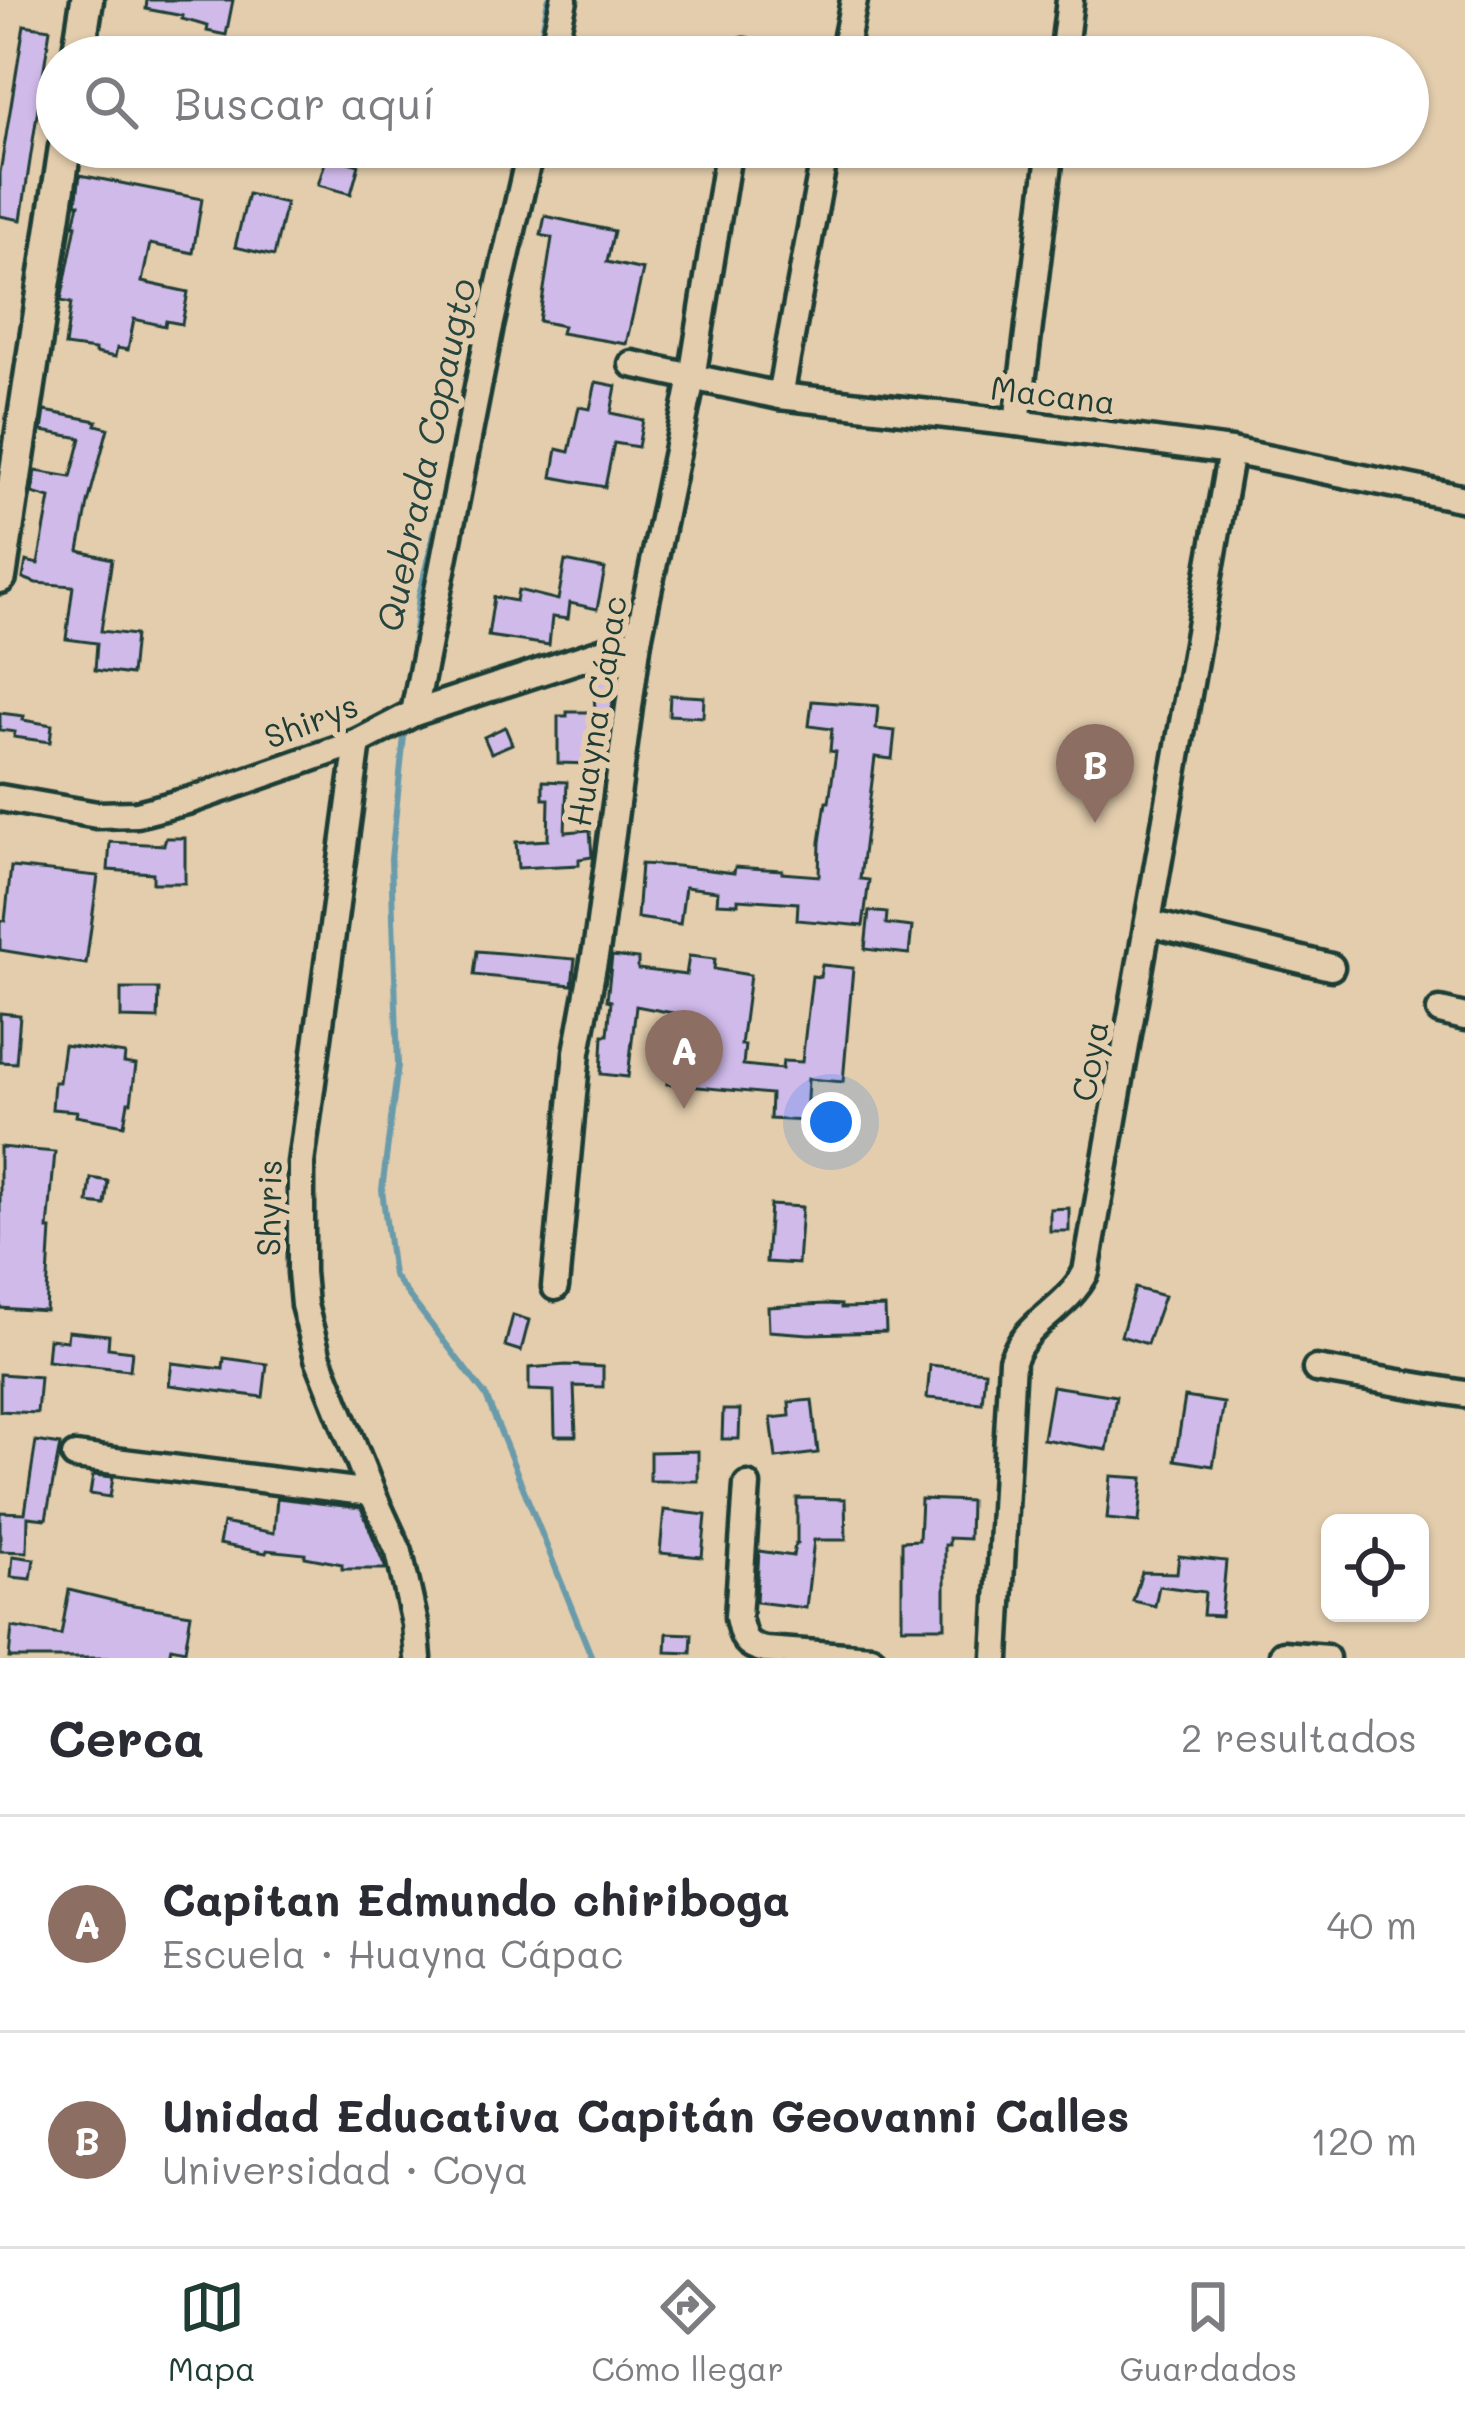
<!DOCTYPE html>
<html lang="es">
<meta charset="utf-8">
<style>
:root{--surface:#fff;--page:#f7f7f7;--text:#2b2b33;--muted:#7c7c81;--line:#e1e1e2;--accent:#1f3d34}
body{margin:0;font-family:Mali,sans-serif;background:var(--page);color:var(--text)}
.controls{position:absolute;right:36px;bottom:36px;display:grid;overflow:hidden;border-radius:18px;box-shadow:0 3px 9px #0004}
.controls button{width:108px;height:108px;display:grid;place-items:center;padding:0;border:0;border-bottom:3px solid var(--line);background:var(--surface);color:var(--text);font:60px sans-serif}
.you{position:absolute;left:831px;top:1122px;width:42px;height:42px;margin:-30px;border:9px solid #fff;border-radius:50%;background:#1a73e8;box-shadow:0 0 0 18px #1a73e833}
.badge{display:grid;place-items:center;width:78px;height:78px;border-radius:50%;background:var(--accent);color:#fff;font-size:39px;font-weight:700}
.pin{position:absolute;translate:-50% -99px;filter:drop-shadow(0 3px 6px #0008)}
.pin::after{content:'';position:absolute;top:63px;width:42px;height:36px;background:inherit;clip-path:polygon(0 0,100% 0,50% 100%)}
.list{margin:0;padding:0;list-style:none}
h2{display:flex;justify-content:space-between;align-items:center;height:156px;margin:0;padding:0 48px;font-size:51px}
h2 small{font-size:39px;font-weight:400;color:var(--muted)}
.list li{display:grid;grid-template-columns:78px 1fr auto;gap:36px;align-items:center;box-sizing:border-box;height:216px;padding:0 48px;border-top:3px solid var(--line)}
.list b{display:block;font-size:45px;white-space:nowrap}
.list p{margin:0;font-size:39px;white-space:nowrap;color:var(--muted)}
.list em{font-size:39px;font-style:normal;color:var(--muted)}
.icon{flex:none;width:66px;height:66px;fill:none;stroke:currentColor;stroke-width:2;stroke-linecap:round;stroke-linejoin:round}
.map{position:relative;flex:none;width:1465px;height:1658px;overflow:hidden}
.search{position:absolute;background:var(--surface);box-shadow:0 3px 9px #0004;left:36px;right:36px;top:36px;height:132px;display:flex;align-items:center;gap:30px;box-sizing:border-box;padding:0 42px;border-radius:66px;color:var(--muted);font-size:45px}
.sheet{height:588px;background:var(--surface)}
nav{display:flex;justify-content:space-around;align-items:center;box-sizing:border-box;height:168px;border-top:3px solid var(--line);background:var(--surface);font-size:33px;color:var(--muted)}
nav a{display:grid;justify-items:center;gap:6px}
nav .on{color:var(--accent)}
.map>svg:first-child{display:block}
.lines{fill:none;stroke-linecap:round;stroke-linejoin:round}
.stream{stroke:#699bab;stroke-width:6}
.building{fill:#d0baea;stroke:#1f3d34;stroke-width:3}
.minor-casing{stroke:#1f3d34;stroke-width:33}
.tertiary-casing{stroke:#1f3d34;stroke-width:39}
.minor{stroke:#e3cdad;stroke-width:24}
.tertiary{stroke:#e3cdad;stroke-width:30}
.labels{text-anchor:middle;stroke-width:12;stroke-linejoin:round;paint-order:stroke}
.street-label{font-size:33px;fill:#1f3d34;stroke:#e3cdad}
.water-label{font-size:36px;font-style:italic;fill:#25453e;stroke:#e3cdad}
</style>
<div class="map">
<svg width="1465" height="1658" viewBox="0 0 1465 1658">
<rect width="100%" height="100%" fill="#e3cdad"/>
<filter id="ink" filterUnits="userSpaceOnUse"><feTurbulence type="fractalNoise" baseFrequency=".00833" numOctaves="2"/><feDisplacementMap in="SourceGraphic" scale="24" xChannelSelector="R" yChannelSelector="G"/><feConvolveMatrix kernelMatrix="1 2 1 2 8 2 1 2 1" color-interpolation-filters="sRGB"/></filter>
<g filter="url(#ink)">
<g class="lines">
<!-- stream -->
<g class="stream">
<polyline points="537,57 548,0"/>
<polyline points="411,666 419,595 453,455"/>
<polyline points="405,727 391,859 398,1065 382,1190 393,1275 486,1396 592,1658"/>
</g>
</g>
<!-- building -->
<g class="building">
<polygon points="147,0 233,0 226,35 207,31 208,26 182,19 183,16 146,9"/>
<polygon points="24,25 50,29 21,220 0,216 0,173"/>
<polygon points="327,156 359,165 351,194 318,185"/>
<polygon points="80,175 202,199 193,253 150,244 142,282 188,292 182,324 166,321 165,326 134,319 128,350 117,348 115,357 95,353 95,350 65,346 71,303 61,301 76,225 74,225 79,204 76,204"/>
<polygon points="248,194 286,203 274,256 235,247"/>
<polygon points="545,216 614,231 607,262 643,270 626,344 561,333 563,326 539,321 552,238 541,235"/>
<polygon points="596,382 616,386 611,413 643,420 638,447 614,443 605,487 552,477 557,449 569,452 579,407 590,409"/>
<polygon points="45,411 97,421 96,425 108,428 88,503 79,551 112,559 101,631 135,635 131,675 95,670 97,643 66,639 73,586 36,583 23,578 26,561 38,564 50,498 32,493 36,471 71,477 81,438 42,431"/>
<polygon points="565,561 605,569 597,609 570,603 568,619 552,617 549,645 488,636 494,597 516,601 518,590 558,600"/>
<polygon points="617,670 607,747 590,746 591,764 558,763 558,716 567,716 567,712 595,712 593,672"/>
<polygon points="670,695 704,697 703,717 669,715"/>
<polygon points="812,701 878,706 876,729 895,731 892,759 875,757 860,879 869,880 863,926 797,920 798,903 738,899 738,904 717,903 718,891 685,887 680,924 637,918 641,864 677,866 734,873 735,867 782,870 782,873 819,876 820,842 826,802 829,802 836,752 830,751 832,729 809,726"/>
<polygon points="0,713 24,716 23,720 52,725 50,742 14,737 15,732 0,730"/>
<polygon points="505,727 512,744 491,753 484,737"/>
<polygon points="543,781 567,782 565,832 590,830 592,857 579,859 579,865 518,868 516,842 548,840 549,799 543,799"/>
<polygon points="166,838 185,838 185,883 153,883 153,873 108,870 110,842 164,845"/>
<polygon points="11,867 98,876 86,964 0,950 0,920 5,921"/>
<polygon points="869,911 887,913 886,924 912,927 909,954 865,949"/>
<polygon points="477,951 575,959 572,985 474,975"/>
<polygon points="612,956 638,959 638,969 686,975 689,956 715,959 714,969 750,975 741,1045 745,1045 743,1065 782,1069 783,1061 802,1062 812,976 820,977 822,965 853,968 843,1082 808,1079 806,1121 770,1119 771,1094 667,1084 670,1051 692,1053 694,1017 636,1006 628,1077 601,1074 603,1035 608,1035 611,1001 607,1000"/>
<polygon points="121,989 159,989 158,1019 121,1018"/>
<polygon points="0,1013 20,1015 16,1063 0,1062"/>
<polygon points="64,1045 125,1054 124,1063 136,1065 131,1102 128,1102 124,1125 76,1116 77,1111 52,1109 54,1082 59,1082"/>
<polygon points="0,1147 55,1152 48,1229 51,1229 46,1311 0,1308"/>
<polygon points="91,1178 108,1181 105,1205 88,1203"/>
<polygon points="770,1205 802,1207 798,1264 766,1262"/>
<polygon points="1069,1208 1069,1231 1050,1231 1050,1209"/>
<polygon points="1135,1288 1164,1296 1147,1344 1121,1336"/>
<polygon points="826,1304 841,1305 841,1308 885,1307 886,1332 809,1334 769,1331 768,1307"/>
<polygon points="513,1315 529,1320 521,1351 505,1346"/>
<polygon points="68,1331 109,1335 108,1348 132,1351 130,1370 47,1361 49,1339 67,1341"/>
<polygon points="224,1358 267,1364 263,1397 169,1385 172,1363 223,1369"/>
<polygon points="566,1365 603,1367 603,1387 574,1386 576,1436 555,1436 554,1391 529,1390 529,1368"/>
<polygon points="930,1365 985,1371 982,1403 927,1398"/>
<polygon points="0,1374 40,1377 37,1413 0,1411"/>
<polygon points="1052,1386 1116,1396 1107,1450 1043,1439"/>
<polygon points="1185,1397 1224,1403 1213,1466 1175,1460"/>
<polygon points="812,1400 818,1453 776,1458 771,1418 790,1416 789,1402"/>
<polygon points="723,1410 740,1410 739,1439 722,1439"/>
<polygon points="36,1441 60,1445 46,1519 28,1517 27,1552 0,1551 0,1512 25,1513"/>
<polygon points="698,1451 698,1481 650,1481 650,1452"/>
<polygon points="93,1475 113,1477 110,1497 90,1494"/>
<polygon points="1111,1476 1143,1478 1139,1522 1107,1519"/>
<polygon points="277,1498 361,1508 386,1569 342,1569 342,1564 305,1557 305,1554 267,1550 266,1553 219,1544 223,1523 274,1533"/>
<polygon points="797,1498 845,1499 846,1540 814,1540 806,1608 756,1602 759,1551 793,1556 795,1544 797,1544"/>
<polygon points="921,1499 970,1501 969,1539 949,1538 949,1545 945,1545 945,1627 902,1627 902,1541 919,1540"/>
<polygon points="664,1510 706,1515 702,1557 660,1553"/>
<polygon points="13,1556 34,1559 31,1579 11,1577"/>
<polygon points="1179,1556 1226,1561 1221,1616 1203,1615 1205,1592 1159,1586 1155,1606 1133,1601 1142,1572 1177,1573"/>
<polygon points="69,1590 127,1604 191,1614 185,1650 171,1647 169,1658 9,1658 12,1627 61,1635"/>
<polygon points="667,1633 692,1634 691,1653 666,1652"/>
</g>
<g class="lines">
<defs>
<g id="minor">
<polyline points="551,57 564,0"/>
<polyline points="743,57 744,52"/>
<polyline points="843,57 854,0"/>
<polyline points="1063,57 1070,0"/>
<polyline points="632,364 780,396 1017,423 1231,451 1465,499"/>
<polyline points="780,396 826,147"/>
<polyline points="1017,423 1051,147"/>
<polyline points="414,713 489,331 531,147"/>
<polyline points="358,742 301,1163 301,1272 304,1305 318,1358 372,1493 399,1552 415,1624 418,1658"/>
<polyline points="0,798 97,815 137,814 191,800 358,742 414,713 638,640"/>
<polyline points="1148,923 1331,967"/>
<polyline points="1440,1011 1465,1017"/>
<polyline points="555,1287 577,1052 597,945 638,640 692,378 729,147"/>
<polyline points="1316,1369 1465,1394"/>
<polyline points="75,1456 372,1493"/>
<path d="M747,1485L738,1617C743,1637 743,1645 765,1650L871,1658"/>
<polyline points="1283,1654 1326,1658"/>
<path d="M996,1658L1012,1360C1029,1318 1065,1312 1086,1272L1231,451"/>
</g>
<g id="tertiary">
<polyline points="78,57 87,0"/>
<polyline points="0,577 65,147"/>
</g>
</defs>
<!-- minor casing -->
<use href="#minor" class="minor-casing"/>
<!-- tertiary casing -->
<use href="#tertiary" class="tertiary-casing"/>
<!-- minor -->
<use href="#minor" class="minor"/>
<!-- tertiary -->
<use href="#tertiary" class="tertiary"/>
</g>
</g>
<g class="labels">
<!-- street labels -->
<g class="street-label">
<text transform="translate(1053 395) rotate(7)" y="12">Macana</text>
<text transform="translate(597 711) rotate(-81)" y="12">Huayna Cápac</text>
<text transform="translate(311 721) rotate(-21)" y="12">Shirys</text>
<text transform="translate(1090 1061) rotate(-80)" y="12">Coya</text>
<text transform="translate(269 1208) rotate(-89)" y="12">Shyris</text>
</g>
<!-- water labels -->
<g class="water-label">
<text transform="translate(426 455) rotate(-78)" y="13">Quebrada Copaugto</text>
</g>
</g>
</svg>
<div class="controls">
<button><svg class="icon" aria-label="locate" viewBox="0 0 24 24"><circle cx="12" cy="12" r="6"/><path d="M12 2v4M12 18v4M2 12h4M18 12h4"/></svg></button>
</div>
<div class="you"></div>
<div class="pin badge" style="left:684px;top:1109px;background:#8d6e63">A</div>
<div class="pin badge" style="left:1095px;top:823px;background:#8d6e63">B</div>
<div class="search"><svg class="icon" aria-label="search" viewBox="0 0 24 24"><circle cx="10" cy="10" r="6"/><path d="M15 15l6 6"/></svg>Buscar aquí</div>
</div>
<section class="sheet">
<h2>Cerca<small>2 resultados</small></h2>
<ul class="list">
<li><span class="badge" style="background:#8d6e63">A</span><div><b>Capitan Edmundo chiriboga</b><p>Escuela · Huayna Cápac</p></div><em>40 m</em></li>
<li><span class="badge" style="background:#8d6e63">B</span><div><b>Unidad Educativa Capitán Geovanni Calles</b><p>Universidad · Coya</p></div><em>120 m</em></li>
</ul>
</section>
<nav>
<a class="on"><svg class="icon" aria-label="map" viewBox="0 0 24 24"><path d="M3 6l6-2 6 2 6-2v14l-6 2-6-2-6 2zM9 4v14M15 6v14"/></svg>Mapa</a>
<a><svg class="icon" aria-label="directions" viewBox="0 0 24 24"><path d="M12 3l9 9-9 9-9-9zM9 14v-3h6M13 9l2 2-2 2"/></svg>Cómo llegar</a>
<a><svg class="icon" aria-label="saved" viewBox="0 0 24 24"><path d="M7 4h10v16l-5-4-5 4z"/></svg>Guardados</a>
</nav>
